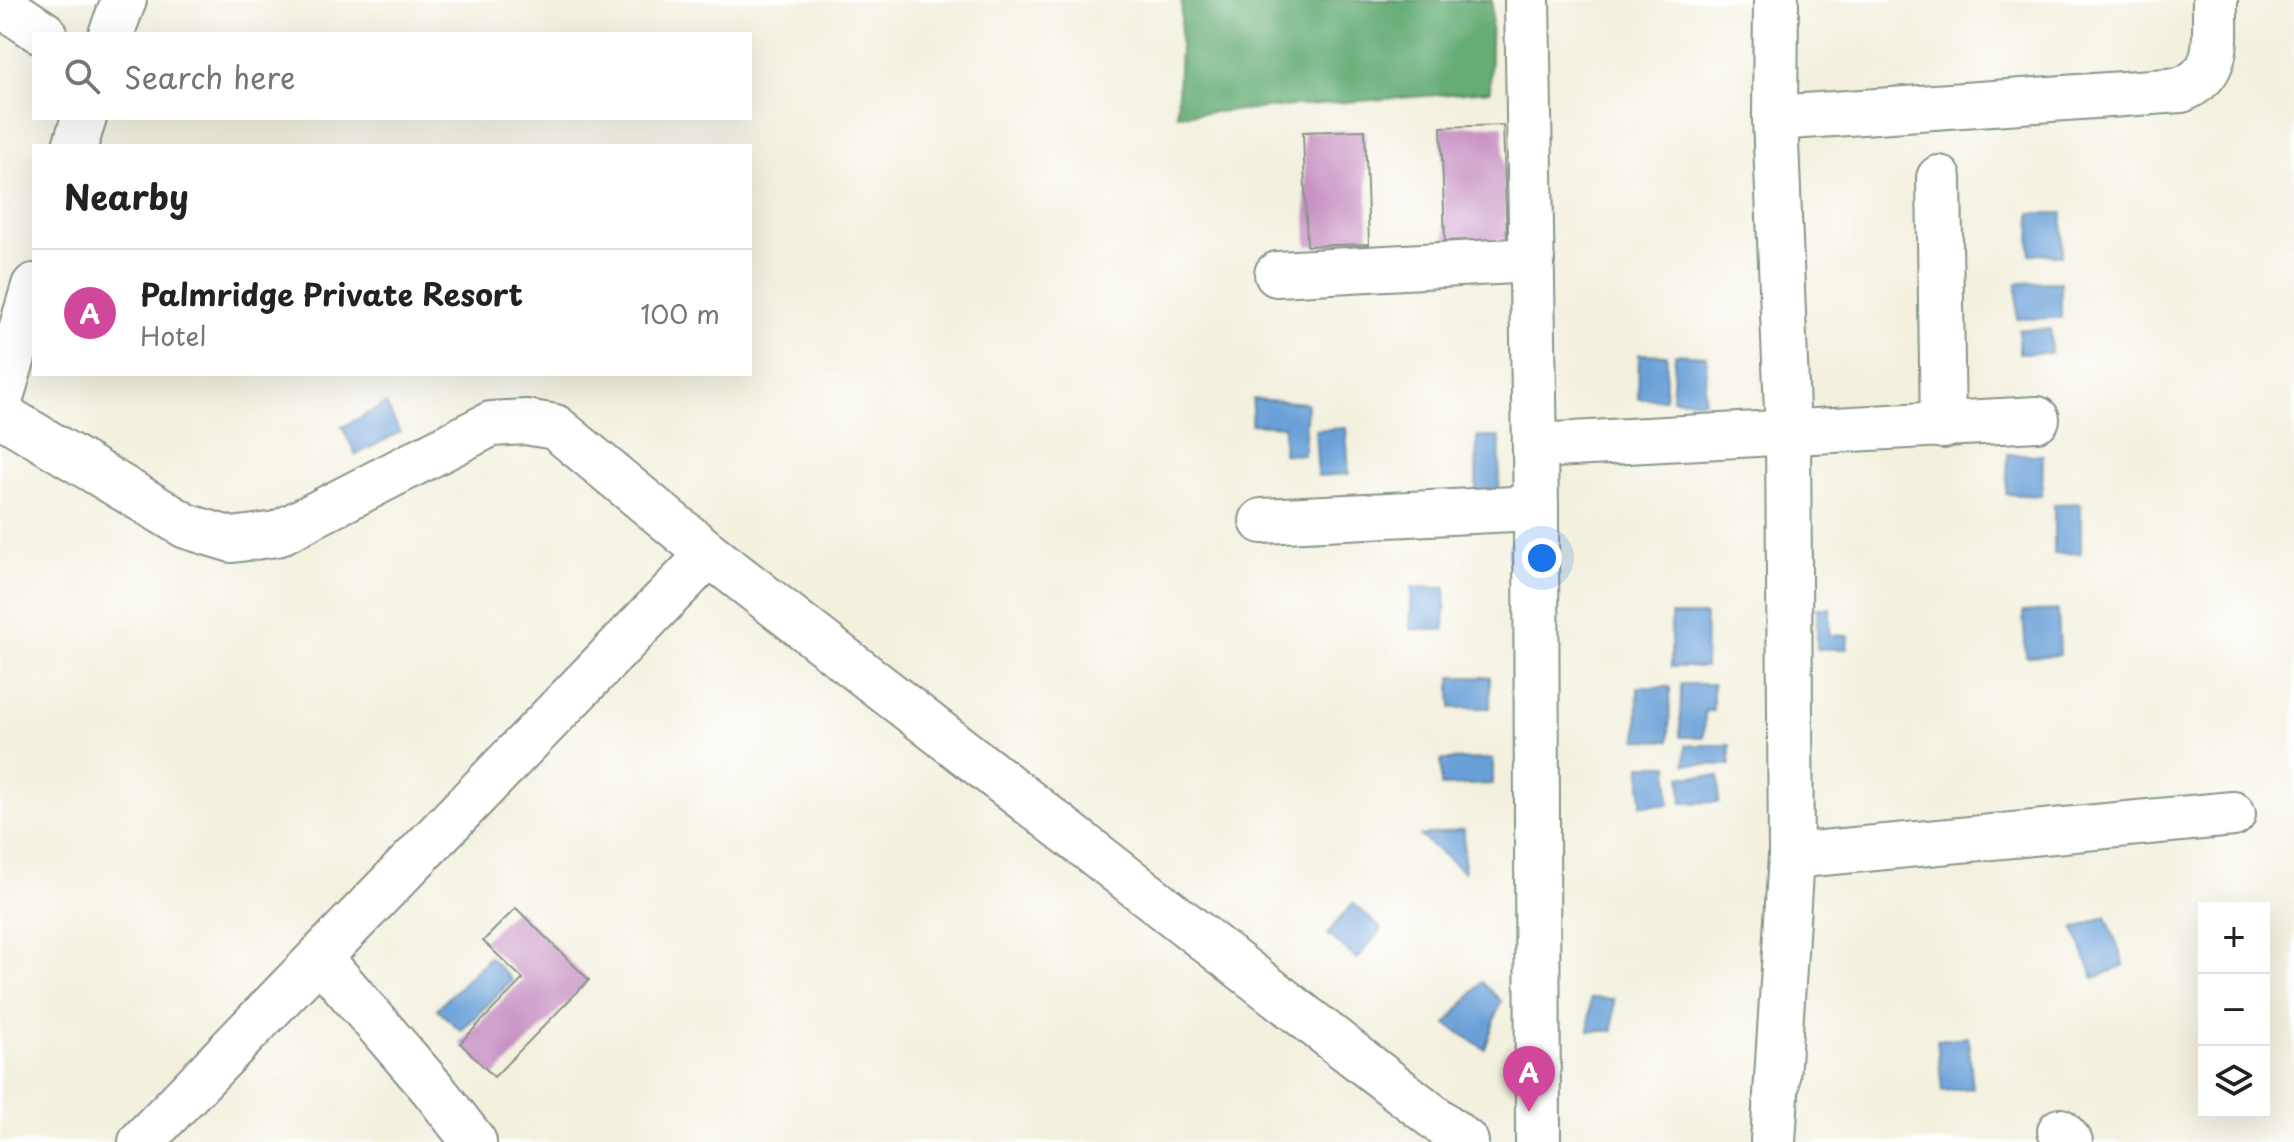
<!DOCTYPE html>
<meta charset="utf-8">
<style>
:root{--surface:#fff;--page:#f6f6f6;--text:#222;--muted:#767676;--line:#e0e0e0;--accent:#7c3aed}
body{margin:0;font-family:"Playpen Sans",sans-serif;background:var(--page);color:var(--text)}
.controls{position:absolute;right:24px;bottom:24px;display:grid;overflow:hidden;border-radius:0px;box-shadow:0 8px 32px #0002}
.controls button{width:72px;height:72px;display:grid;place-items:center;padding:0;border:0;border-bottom:2px solid var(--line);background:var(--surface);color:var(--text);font:40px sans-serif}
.you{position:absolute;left:1542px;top:558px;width:28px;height:28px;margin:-20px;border:6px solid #fff;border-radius:50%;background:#1a73e8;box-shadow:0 0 0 12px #1a73e833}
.badge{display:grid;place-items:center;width:52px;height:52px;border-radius:50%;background:var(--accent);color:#fff;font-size:26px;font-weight:700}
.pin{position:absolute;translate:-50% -66px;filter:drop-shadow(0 2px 4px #0008)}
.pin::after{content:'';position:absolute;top:42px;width:28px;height:24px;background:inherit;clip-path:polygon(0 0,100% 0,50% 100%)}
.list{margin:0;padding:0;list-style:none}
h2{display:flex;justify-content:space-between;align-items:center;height:104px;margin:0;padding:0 32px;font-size:34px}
h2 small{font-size:26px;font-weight:400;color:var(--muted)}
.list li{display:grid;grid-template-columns:52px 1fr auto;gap:24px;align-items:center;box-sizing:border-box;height:128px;padding:0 32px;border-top:2px solid var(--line)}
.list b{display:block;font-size:30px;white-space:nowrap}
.list p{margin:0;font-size:26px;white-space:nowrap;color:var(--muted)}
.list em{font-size:26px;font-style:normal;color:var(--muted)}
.icon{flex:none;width:44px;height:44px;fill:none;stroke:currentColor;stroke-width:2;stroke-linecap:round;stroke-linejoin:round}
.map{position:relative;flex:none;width:2294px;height:1142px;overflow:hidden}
.search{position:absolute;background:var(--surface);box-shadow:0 8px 32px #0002;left:32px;top:32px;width:720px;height:88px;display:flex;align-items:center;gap:20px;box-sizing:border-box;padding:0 28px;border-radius:0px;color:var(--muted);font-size:30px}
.panel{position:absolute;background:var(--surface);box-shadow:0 8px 32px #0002;left:32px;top:144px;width:720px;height:232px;border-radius:0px}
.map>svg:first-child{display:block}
.forest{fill:#65ac74;stroke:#427454;stroke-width:2}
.water{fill:#6aa0d8;stroke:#446e86;stroke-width:2}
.building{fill:#c892c3}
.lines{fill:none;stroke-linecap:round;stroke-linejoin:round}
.minor-casing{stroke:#899689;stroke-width:48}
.minor{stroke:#fff;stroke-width:44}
</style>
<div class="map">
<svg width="2294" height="1142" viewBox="0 0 2294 1142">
<rect width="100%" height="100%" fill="#fff"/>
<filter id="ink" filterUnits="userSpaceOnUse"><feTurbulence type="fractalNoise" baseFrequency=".0125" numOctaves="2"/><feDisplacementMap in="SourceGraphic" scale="16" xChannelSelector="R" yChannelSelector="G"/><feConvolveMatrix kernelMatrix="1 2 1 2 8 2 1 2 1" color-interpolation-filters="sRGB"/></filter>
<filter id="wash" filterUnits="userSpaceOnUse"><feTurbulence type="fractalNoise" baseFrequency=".006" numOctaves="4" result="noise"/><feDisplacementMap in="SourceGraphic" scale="32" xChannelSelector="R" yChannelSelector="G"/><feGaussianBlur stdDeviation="1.8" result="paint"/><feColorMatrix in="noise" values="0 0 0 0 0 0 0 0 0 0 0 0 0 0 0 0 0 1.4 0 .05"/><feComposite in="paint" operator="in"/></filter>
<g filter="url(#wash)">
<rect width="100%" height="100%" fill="#f3f0de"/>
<!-- forest -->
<polygon class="forest" points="1182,0 1492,0 1490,91 1177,115"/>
<!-- water -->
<g class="water">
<polygon points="2031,213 2063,213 2062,255 2030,254"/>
<polygon points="2061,282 2061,318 2017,319 2017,283"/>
<rect x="2019" y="329" width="32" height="24"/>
<polygon points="1639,354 1667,355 1665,399 1638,399"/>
<polygon points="1675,354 1707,356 1704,401 1672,399"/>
<polygon points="1253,399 1307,403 1304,455 1283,454 1284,426 1251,424"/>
<polygon points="386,404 400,432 356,455 342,427"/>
<polygon points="1346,428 1349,474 1318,476 1315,430"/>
<polygon points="1477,437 1500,437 1499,492 1476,491"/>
<polygon points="2008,454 2043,455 2042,496 2006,494"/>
<polygon points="2081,503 2081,553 2054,554 2054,504"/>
<polygon points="1412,587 1446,588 1444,630 1410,629"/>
<polygon points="1817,608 1830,608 1830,635 1848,636 1847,649 1817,649"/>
<polygon points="2058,610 2060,655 2026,657 2023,612"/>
<polygon points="1671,615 1706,615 1705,667 1671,667"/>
<rect x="1451" y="677" width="39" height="31"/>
<polygon points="1681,684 1713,684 1713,711 1705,711 1704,737 1680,737"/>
<polygon points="1638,687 1670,687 1669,741 1637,740"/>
<polygon points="1686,745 1730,745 1730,765 1685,764"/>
<polygon points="1493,759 1493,784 1441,786 1441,760"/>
<rect x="1641" y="765" width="28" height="40"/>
<polygon points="1681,776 1719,776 1719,802 1682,803"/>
<polygon points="1464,829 1464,872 1420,836"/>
<polygon points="1353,903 1382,929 1357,959 1327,934"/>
<polygon points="2106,916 2125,966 2094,978 2074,929"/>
<polygon points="489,957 512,980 461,1031 437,1009"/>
<polygon points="1482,982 1501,1001 1485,1049 1446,1024"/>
<polygon points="1590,998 1614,999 1613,1031 1589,1031"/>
<polygon points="1968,1037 1973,1088 1942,1091 1937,1040"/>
</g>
<g id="blocks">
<!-- building -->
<g class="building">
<polygon points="1503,125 1507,239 1445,241 1441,127"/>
<polygon points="1365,130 1369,244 1307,246 1303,132"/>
<polygon points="516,908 589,980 494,1077 460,1043 523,979 483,941"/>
</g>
</g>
</g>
<g filter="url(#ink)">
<use href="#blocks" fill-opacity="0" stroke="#899689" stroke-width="2"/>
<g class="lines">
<defs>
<g id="minor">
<polyline points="1527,0 1536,508 1538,1142"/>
<polyline points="0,4 45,34"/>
<polyline points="111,34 124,0"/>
<path d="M1775,118L2181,90C2223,73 2214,39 2215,0"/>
<polyline points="75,146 84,118"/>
<polyline points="1939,178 1943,426"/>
<polyline points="1277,274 1532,260"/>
<polyline points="0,401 34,286"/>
<polyline points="0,414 186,526 232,540 277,534 491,424 526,422 555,427 709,554 1466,1142"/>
<polyline points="1535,446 2037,419"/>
<polyline points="1262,521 1536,508"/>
<polyline points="1791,856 2233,814"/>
<polyline points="321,959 433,1089 474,1142"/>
<polyline points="2060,1131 2070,1142"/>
<polyline points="141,1142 709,554"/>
<polyline points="1773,1142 1791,856 1788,435 1775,118 1776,0"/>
</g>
</defs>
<!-- minor casing -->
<use href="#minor" class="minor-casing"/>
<!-- minor -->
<use href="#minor" class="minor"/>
</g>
</g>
</svg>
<div class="controls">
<button>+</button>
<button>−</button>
<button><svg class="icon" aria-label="layers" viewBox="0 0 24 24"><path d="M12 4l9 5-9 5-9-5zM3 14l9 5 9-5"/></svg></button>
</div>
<div class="you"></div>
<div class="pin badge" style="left:1529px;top:1112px;background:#d1479c">A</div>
<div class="search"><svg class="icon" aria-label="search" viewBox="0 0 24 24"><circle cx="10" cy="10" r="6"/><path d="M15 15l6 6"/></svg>Search here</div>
<section class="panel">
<h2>Nearby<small></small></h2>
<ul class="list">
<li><span class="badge" style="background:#d1479c">A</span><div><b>Palmridge Private Resort</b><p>Hotel</p></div><em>100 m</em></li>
</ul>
</section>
</div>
